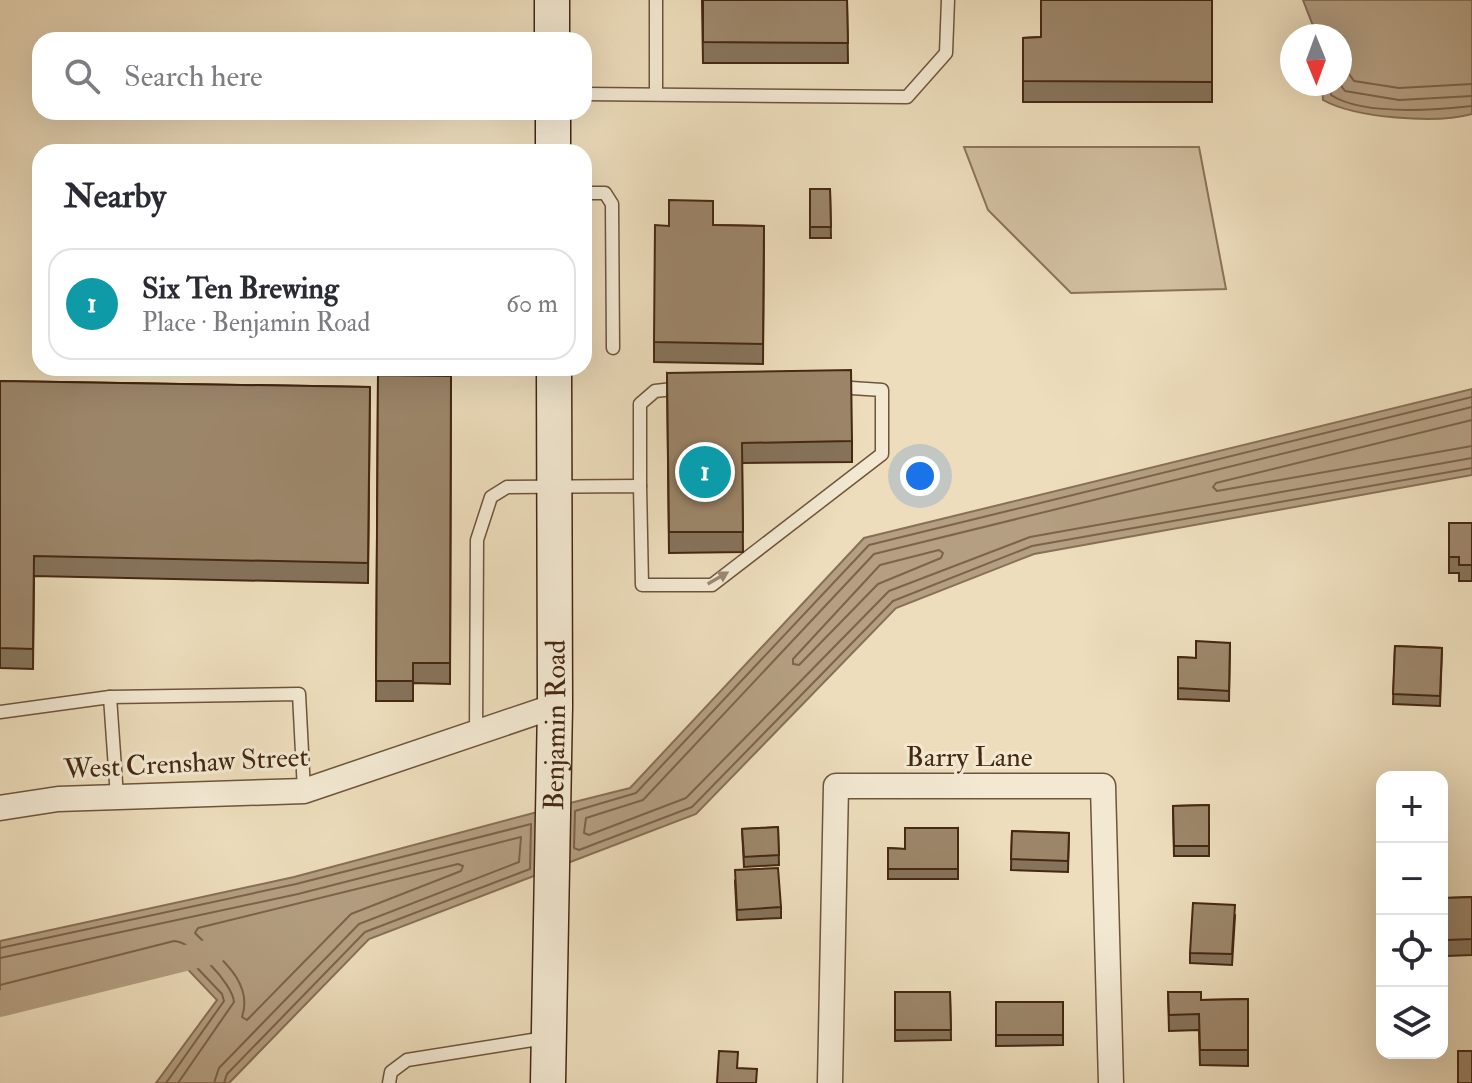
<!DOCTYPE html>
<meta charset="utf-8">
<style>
:root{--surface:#fff;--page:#f7f7f7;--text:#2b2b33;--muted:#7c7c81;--line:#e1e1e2;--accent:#1a73e8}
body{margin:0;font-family:"IM FELL Double Pica",serif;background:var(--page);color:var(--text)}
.controls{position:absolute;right:24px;bottom:24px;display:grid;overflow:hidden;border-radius:16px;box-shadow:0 8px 32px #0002}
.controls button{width:72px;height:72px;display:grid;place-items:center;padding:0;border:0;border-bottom:2px solid var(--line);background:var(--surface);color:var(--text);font:40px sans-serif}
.compass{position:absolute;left:1280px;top:24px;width:72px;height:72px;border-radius:50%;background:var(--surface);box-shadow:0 8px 32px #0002;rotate:179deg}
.you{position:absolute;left:920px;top:476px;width:28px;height:28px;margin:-20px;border:6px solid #fff;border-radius:50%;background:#1a73e8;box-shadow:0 0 0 12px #1a73e833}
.badge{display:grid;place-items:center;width:52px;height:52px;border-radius:50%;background:var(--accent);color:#fff;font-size:26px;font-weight:700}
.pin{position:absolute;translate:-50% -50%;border:4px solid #fff;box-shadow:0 2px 8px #0006}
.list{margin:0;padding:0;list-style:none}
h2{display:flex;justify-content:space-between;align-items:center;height:104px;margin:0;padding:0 32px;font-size:34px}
h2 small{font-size:26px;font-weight:400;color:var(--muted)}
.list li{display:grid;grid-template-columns:52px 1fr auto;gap:24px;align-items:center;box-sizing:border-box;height:112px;margin:0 16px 16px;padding:0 16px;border:2px solid var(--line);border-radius:24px}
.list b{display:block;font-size:30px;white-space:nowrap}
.list p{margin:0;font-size:26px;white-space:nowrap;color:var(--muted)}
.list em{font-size:26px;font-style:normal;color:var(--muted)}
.icon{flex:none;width:44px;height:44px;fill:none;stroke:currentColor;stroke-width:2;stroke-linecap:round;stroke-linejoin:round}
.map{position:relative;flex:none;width:1472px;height:1083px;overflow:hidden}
.search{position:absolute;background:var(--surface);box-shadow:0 8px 32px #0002;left:32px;top:32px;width:560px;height:88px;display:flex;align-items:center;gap:20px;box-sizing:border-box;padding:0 28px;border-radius:24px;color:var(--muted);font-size:30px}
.panel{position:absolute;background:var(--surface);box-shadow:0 8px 32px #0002;left:32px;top:144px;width:560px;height:232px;border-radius:24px}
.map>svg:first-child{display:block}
.green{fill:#d0be9f;stroke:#8a7258;stroke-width:2}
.water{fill:#b49f82;stroke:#886f55;stroke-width:2}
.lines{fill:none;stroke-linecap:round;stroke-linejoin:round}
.shore{stroke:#7c634a;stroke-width:2}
.canal{stroke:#b49f82;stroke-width:26}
.lane-casing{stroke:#6f543c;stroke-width:15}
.street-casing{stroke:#6f543c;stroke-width:27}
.secondary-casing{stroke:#452712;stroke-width:37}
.lane{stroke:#f3e9d3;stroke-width:12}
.street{stroke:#f3e9d3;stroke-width:24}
.secondary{stroke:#f3e9d3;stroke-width:34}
.wall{fill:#86735b;stroke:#452712;stroke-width:2}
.building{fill:#9c866a;stroke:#452712;stroke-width:2}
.oneway{fill:#9c8872}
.labels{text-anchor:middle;stroke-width:6;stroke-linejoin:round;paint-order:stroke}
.street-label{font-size:28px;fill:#452712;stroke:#f3e9d3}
</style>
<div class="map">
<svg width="1472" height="1083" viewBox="0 0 1472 1083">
<rect width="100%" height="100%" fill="#edddbc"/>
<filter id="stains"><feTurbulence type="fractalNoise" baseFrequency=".0025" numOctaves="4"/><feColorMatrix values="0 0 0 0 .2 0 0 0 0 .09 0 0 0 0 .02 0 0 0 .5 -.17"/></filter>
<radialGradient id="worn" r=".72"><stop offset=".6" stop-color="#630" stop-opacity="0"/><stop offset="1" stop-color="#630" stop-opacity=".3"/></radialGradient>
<!-- green -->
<polygon class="green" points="964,147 1199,147 1226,289 1071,293 988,210"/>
<!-- water -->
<g class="water">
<path d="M1303,0H1472V114C1436,124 1355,118 1323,100L1322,84H1340V36H1317Z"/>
<polygon points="1472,389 1472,475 1034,554 896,608 696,814 565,864 566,804 630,788 864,538"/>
<polygon points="541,811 539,874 369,939 229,1083 156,1083 217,1000 178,959 0,1003 0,941 294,877"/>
</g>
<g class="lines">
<!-- shore -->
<g class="shore">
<polyline points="1340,61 1354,81 1399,88 1472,84"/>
<path d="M1330,84L1331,95C1363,116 1435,110 1472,106"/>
<polyline points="1340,84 1345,91 1399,100 1472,96"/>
<polyline points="1472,397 869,545 636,793 575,811 574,848 579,850 692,807 893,601 1032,546 1472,468"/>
<polyline points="1472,407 874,554 643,800 586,818 584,833 589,835 686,798 889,591 1030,537 1472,458"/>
<polyline points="1472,420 1216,483 1213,487 1217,491 1472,446"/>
<polygon points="939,550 943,553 941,558 878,584 799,665 793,664 793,659 880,565"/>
<path d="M458,864L463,866L461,871L351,914L247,1020L242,1017C254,981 218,957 195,933L198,928Z"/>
<polyline points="0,948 296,884 531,824 530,869 365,932 227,1074 224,1083"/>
<polyline points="0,958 298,894 521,837 519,862 359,924 219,1068 214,1083"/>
<path d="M0,985L174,941C192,941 233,984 234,1002L178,1083"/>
<polyline points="0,995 182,952 222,994 224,1001 166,1083"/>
</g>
<!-- canal -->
<polyline class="canal" points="0,1004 214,951"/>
<defs>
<g id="lane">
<polyline points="584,94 907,97 946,53 948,0"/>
<polyline points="656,94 656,0"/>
<polyline points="584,193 605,193 612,204 613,348"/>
<polyline points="640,486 640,404 655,391 682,388"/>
<polyline points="110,697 299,694 304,791"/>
<polyline points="0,712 110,697 117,797"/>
<polyline points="476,733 477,540 491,497 507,487 640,486 642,585 712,585 882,454 882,390 836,387"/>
<polyline points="389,1083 391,1072 407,1060 545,1038"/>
</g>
<g id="street">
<polyline points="0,808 58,799 304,791 555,706"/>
<polyline points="830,1083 836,786 1103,786 1111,1083"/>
</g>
<g id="secondary">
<polyline points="552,0 552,40"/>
<polyline points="553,112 553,152"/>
<path id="s1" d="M548,1083L555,706L554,368"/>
</g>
</defs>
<!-- lane casing -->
<use href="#lane" class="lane-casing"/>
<!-- street casing -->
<use href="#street" class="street-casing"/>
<!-- secondary casing -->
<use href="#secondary" class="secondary-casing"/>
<!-- lane -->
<use href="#lane" class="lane"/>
<!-- street -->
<use href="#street" class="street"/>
<!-- secondary -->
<use href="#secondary" class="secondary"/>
</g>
<!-- wall -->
<g class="wall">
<polygon points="702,0 847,0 848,63 703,63"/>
<polygon points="1212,0 1212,102 1023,102 1023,38 1041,37"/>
<polygon points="810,189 830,189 831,238 810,238"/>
<polygon points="713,225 764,226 763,364 654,362 654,342"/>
<polygon points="667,373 852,441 852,462 742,463 743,552 669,553"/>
<polygon points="378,375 451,376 450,684 413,683 413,701 376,701"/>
<polygon points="0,381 370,387 368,583 34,576 33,669 0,668"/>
<polygon points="1449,523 1472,523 1472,581 1459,581 1459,573 1449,573"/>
<polygon points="1230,643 1229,701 1178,699 1178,657 1196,658"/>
<polygon points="1395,646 1442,648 1440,706 1393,704"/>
<polygon points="1209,805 1209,856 1174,856 1173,806"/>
<polygon points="778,827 779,865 744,867 742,829"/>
<polygon points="958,828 958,879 888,879 888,848 905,849"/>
<polygon points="1012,831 1069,833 1068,872 1011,870"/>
<polygon points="735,881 781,907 781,918 737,920"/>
<polygon points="1472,897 1472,955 1447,956 1445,898"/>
<polygon points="1235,916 1232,965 1190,963 1190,953"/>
<polygon points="895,992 950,992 951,1040 895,1041"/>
<polygon points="1168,992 1201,1000 1248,999 1248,1066 1200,1065 1199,1030 1169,1031"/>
<polygon points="996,1002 1063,1002 1063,1045 996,1046"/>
</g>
<!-- building -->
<g class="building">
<polygon points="703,0 847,0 848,43 703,42"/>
<polygon points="1041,0 1212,0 1212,82 1023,81 1023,38 1041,37"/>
<polygon points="810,189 830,189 831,227 810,227"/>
<polygon points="669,200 713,201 713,225 764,226 763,344 654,342 655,225 669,226"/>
<polygon points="851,370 852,441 742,443 743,532 669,532 667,373"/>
<polygon points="378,375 451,376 450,663 413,663 413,681 376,681"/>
<polygon points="0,381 370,387 368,563 34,556 33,649 0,648"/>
<polygon points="1449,523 1472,523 1472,565 1459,565 1459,557 1449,557"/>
<polygon points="1196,641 1230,643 1229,691 1178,688 1178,657 1196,658"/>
<polygon points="1395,646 1442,648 1440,696 1393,694"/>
<polygon points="1209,805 1209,846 1174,846 1173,806"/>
<polygon points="778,827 779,855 744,857 742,829"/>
<polygon points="905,828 958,828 958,869 888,869 888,848 905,849"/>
<polygon points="1012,831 1069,833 1068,861 1011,859"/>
<polygon points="778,868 781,907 737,910 735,870"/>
<polygon points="1472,897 1472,939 1447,940 1445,898"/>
<polygon points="1193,903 1235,905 1232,954 1190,953"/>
<polygon points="895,992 950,992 951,1030 895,1030"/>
<polygon points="1168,992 1201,992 1201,1000 1248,999 1248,1050 1200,1050 1199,1014 1169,1015"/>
<rect x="996" y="1002" width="67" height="33"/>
<polygon points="719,1051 738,1052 737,1068 757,1069 756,1083 717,1083"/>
<rect x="1458" y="1051" width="14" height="32"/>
</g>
<!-- one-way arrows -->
<defs><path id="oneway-solid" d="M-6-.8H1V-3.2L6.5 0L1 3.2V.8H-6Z" transform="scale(2)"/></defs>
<use class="oneway" href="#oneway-solid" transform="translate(718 578) rotate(-30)"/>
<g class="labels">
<!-- street labels -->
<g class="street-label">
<text dy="10" stroke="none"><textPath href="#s1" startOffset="358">Benjamin Road</textPath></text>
<text x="969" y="766">Barry Lane</text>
<text transform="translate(186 762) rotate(-3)" y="10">West Crenshaw Street</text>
</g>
</g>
<rect width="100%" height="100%" filter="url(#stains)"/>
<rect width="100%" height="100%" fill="url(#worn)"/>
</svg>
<div class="controls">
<button>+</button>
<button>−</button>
<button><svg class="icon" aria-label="locate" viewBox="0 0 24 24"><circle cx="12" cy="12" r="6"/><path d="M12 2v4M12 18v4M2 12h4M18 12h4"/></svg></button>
<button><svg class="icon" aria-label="layers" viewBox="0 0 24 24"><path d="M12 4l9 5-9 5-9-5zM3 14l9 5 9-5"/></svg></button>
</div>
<svg class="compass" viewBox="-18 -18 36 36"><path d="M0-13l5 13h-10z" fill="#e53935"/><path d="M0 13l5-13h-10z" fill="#7c7c81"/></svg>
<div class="you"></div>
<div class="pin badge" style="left:705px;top:472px;background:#0f9aa8">1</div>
<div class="search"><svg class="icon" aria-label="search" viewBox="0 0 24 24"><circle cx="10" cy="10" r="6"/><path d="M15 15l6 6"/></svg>Search here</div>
<section class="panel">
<h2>Nearby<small></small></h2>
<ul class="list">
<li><span class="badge" style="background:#0f9aa8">1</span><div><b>Six Ten Brewing</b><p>Place · Benjamin Road</p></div><em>60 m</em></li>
</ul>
</section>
</div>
